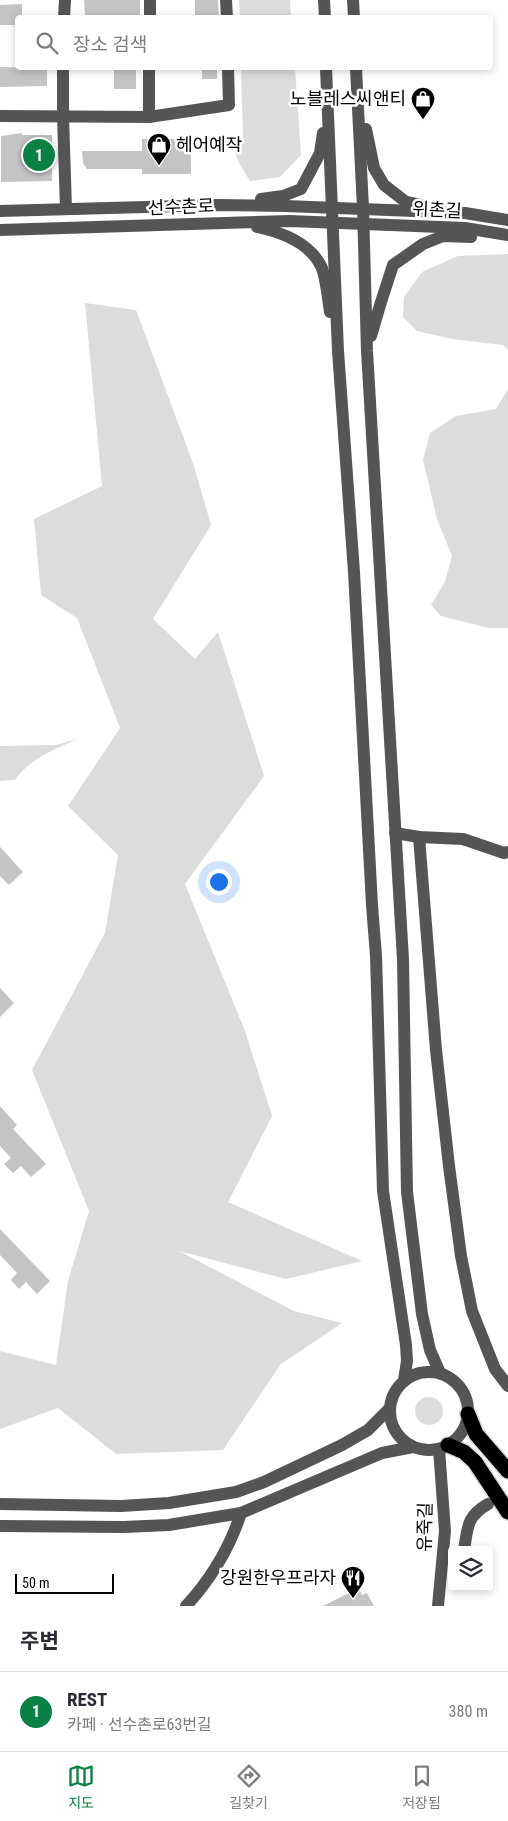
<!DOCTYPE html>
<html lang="ko">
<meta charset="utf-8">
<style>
:root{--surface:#fff;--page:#f7f7f7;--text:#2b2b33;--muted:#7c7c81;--line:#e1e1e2;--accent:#0b8043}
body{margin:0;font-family:"Roboto Condensed","Noto Sans KR",sans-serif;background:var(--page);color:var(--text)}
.controls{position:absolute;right:15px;bottom:15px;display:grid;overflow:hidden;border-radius:5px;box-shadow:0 2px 8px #0003}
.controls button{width:45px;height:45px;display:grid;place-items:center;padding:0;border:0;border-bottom:1px solid var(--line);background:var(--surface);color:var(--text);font:25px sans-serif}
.scale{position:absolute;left:15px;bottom:12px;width:99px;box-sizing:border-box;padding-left:5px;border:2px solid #000;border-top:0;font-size:14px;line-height:18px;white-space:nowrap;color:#000;-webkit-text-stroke:4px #fff;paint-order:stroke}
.you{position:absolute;left:218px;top:881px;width:18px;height:18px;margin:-12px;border:4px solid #fff;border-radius:50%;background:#1a73e8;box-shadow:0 0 0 8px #1a73e833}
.badge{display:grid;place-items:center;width:32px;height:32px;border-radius:50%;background:var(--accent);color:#fff;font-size:16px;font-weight:700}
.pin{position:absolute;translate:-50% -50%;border:2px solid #fff;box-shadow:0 1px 5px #0006}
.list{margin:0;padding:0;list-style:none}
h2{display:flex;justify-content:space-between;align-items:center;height:65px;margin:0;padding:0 20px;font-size:21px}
h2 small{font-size:16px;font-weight:400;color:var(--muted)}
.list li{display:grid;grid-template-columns:32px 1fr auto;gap:15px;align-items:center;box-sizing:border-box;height:80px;padding:0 20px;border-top:1px solid var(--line)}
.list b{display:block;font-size:19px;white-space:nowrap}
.list p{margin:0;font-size:16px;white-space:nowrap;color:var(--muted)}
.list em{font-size:16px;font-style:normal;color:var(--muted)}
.icon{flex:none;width:28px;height:28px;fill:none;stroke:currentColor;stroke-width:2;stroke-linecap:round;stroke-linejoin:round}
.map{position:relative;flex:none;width:508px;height:1606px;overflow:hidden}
.search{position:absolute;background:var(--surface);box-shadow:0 2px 8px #0003;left:15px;right:15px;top:15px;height:55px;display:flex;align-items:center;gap:12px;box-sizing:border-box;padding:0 18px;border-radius:5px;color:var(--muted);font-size:19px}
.sheet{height:145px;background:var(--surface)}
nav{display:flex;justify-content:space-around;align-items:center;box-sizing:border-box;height:70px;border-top:1px solid var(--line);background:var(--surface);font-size:14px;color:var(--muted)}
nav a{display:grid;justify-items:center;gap:2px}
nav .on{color:var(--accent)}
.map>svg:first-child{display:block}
.green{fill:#dcdcdc}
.building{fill:#c4c4c4}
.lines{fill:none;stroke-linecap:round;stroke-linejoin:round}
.highway-casing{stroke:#dbdbdb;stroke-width:18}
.minor{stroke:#555;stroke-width:12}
.highway{stroke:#000;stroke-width:15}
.labels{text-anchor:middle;stroke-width:5;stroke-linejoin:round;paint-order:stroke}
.poi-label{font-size:18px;fill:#000;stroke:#fff;text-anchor:end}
.street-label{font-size:18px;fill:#000;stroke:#fff}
</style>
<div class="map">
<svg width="508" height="1606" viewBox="0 0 508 1606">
<rect width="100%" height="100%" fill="#fff"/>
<!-- green -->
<g class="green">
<polygon points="239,0 290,0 291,17 240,17"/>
<polygon points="241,68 295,68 301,155 280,177 250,181 240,165 235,153 243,139"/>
<polygon points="508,254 508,350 503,345 452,339 417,331 403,317 404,297 422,272 458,256"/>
<polygon points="85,303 136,310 193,463 211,525 153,619 195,659 218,632 264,776 185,884 245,1031 272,1116 228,1202 362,1261 286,1279 179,1251 294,1311 342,1323 281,1364 223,1450 116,1454 58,1408 0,1429 0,1351 56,1365 68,1281 89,1211 32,1070 105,933 118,855 68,806 120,728 77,618 41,595 34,519 102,486"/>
<polygon points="508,389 508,628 489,628 441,616 431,605 445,582 452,556 437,519 423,460 430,433 456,416 496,409"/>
<path d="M77,739C54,750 29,759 15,780L0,781V746L56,745Z"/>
<circle cx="429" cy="1411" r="14"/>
</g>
<!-- building -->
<g class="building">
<polygon points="84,0 140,0 140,15 85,15"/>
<polygon points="195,0 218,0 219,18 195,18"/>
<polygon points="22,4 22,18 18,18 18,25 0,25 0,5"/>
<polygon points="0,67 47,68 47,86 0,87"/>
<rect x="114" y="68" width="22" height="21"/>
<rect x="202" y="68" width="15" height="11"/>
<polygon points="22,133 22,135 52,135 52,181 1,182 1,136"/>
<polygon points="142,139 191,139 191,174 142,174 142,169 87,169 83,163 82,151 142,151"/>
<polygon points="0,847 23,872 9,885 0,876"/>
<polygon points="0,988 14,1003 0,1017"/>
<polygon points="0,1106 17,1125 13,1129 46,1164 31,1177 21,1166 13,1173 4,1164 11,1158 0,1146"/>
<polygon points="0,1229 50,1281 37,1294 26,1282 19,1289 11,1280 17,1273 0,1255"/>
<polygon points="359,1588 362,1595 367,1593 374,1606 323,1606"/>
</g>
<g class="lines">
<defs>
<g id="highway">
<polyline points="468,1414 476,1434 508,1471"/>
<polyline points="448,1445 464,1452 475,1462 508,1512"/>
</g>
</defs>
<!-- highway casing -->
<use href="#highway" class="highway-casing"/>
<!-- minor -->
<g class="minor">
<polyline points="226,0 227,18"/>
<polyline points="324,0 325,18"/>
<polyline points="353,0 354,18"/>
<polyline points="64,18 65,0"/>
<polyline points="150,18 150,0"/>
<polyline points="63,68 63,116 66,209"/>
<polyline points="326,68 338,351 354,572 372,905 376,956 383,1191 406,1345 407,1361 404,1380"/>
<polyline points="356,68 363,208 367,351 403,959 407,1192 422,1314 430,1350 440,1373"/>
<polyline points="0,116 149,117 229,105 228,68"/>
<polyline points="149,117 149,68"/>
<polyline points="366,129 374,168 384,185 406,202 421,205"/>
<polyline points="261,199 283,196 301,189 320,153 323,133"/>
<polyline points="0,211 218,205 285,206 465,213 508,220"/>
<path d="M257,227C281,232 309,242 321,266C326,276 328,300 330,312"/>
<polyline points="0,230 290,221 465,228 508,235"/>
<polyline points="371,336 381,302 393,265 423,244 443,236 471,237"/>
<polyline points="395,833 419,837 463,839 504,853 508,852"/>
<polyline points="419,837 436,1050 449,1166 461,1256 472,1311 495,1369 508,1386"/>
<circle cx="429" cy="1411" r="39"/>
<polyline points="0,1504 121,1506 169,1503 236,1492 264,1482 342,1445 368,1430 389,1409"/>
<polyline points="0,1526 124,1527 169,1525 241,1513 382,1453 413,1447"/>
<path d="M464,1550C468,1527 466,1517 488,1504"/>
<path d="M186,1606C211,1579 230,1547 241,1513"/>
<polyline points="438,1606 445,1531 439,1449"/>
</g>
<!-- highway -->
<use href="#highway" class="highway"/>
</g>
<!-- icons -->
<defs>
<symbol id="shop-pin" viewBox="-11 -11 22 30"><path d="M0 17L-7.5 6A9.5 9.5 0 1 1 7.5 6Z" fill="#000" stroke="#fff"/><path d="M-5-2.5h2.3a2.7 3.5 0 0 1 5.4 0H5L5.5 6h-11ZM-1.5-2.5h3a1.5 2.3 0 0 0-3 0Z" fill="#fff"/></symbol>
<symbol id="restaurant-pin" viewBox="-11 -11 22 30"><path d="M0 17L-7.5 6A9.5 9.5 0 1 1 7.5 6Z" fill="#000" stroke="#fff"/><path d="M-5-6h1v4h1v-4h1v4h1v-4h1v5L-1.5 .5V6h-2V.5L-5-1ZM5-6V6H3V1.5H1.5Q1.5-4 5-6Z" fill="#fff"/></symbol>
</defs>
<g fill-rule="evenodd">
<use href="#shop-pin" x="409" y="85" width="28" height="38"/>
<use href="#shop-pin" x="145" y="131" width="28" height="38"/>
<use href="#restaurant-pin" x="339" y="1564" width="28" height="38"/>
</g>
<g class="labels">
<!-- poi labels -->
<g class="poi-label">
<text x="406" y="105">노블레스씨앤티</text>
<text x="176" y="151" text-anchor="start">헤어예작</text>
<text x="336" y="1584">강원한우프라자</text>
</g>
<!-- street labels -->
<g class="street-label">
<text transform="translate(181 207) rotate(-2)" y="6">선수촌로</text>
<text transform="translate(437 210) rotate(3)" y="6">위촌길</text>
<text transform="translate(425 1527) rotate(-89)" y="6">유죽길</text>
</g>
</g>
</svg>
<div class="controls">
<button><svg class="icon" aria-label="layers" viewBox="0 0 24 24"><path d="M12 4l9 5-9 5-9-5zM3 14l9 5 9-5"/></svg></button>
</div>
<div class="scale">50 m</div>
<div class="you"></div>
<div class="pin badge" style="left:39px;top:155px">1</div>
<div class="search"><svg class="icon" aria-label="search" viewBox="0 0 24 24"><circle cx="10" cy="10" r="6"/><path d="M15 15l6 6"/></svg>장소 검색</div>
</div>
<section class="sheet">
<h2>주변<small></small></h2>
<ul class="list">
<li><span class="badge">1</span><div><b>REST</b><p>카페 · 선수촌로63번길</p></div><em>380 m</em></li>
</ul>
</section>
<nav>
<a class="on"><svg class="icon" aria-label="map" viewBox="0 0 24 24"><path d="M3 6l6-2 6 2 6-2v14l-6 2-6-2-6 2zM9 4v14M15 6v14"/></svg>지도</a>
<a><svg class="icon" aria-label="directions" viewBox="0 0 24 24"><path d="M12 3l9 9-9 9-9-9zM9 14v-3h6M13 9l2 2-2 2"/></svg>길찾기</a>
<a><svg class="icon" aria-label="saved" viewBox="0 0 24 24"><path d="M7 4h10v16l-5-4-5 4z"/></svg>저장됨</a>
</nav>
